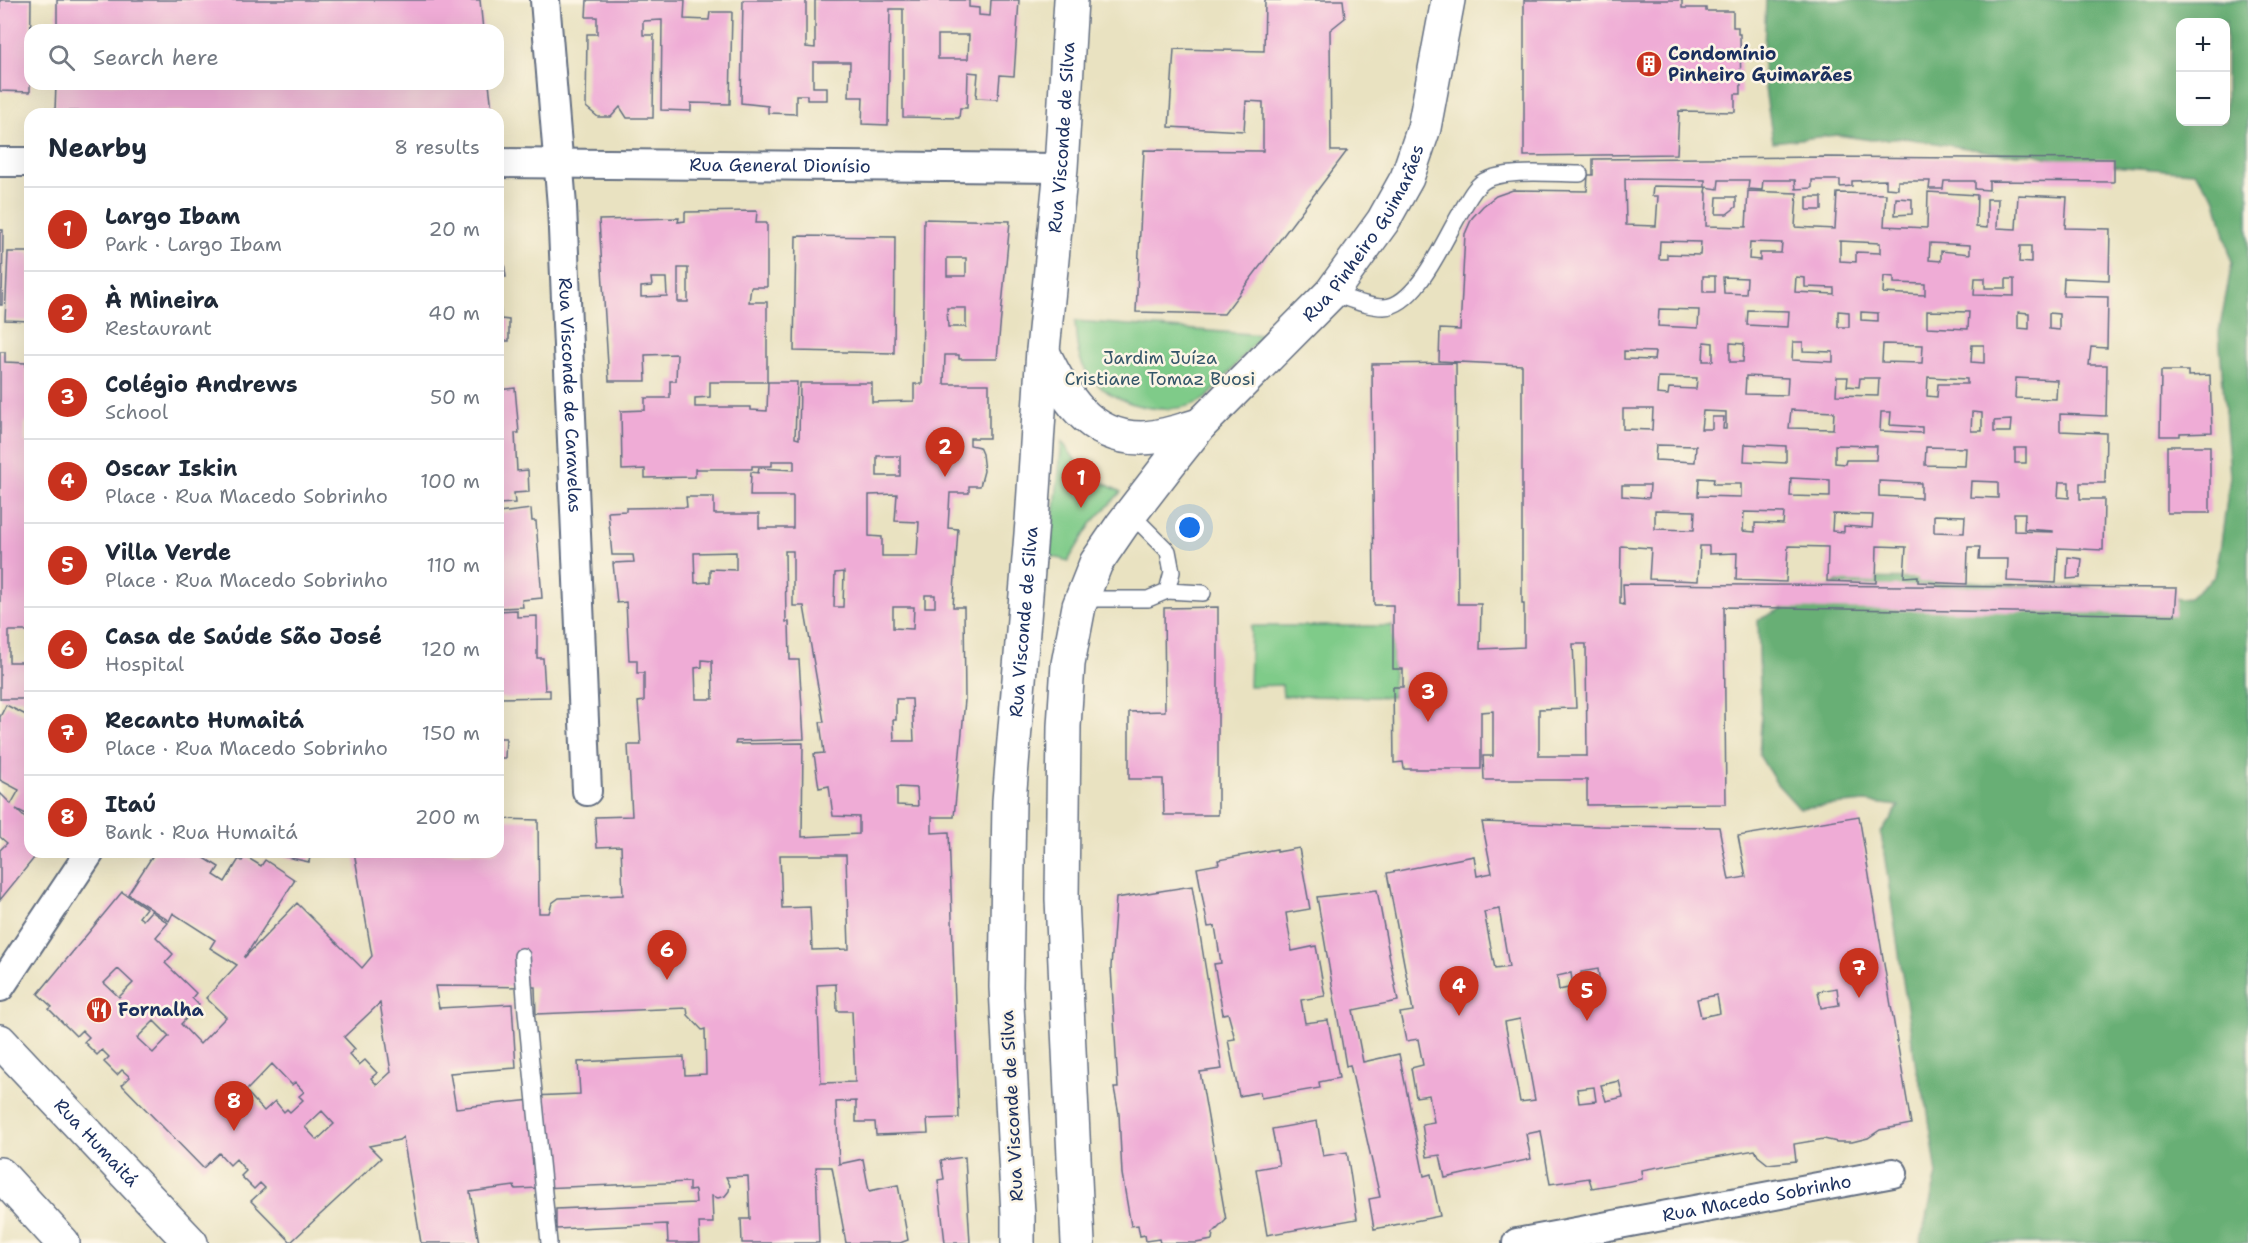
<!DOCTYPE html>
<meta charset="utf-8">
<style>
:root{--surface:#fff;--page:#f6f6f7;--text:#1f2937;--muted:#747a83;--line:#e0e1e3;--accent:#c8321e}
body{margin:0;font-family:"Shantell Sans",sans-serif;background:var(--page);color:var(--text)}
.controls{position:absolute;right:18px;top:18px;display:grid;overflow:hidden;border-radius:12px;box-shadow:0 6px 24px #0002}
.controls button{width:54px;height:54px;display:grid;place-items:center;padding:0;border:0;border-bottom:2px solid var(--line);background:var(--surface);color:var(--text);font:30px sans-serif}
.you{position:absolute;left:1190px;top:528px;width:21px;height:21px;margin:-15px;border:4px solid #fff;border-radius:50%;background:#1a73e8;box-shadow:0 0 0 9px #1a73e833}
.badge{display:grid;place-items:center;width:39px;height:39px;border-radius:50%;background:var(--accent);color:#fff;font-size:20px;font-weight:700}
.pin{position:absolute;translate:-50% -50px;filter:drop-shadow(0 2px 3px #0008)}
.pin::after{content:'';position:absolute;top:32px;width:21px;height:18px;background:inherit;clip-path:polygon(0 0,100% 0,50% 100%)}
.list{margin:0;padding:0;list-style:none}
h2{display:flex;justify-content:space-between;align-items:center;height:78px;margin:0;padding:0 24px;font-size:26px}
h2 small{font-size:20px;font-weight:400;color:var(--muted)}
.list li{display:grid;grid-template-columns:39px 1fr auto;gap:18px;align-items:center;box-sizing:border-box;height:84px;padding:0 24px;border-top:2px solid var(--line)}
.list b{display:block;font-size:22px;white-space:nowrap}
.list p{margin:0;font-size:20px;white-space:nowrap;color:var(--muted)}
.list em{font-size:20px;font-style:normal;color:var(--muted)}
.icon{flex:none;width:33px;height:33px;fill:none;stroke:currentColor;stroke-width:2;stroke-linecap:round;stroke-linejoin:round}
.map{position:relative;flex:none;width:2248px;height:1243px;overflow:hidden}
.search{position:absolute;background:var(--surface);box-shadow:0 6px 24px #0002;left:24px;top:24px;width:480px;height:66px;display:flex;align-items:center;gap:15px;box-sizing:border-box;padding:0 21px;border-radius:18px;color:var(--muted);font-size:22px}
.panel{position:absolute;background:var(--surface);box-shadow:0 6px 24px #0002;left:24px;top:108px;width:480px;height:750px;border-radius:18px}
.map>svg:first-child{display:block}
.green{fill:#7fcb89;stroke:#4d7d74;stroke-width:1.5}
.forest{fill:#67af75;stroke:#416f6a;stroke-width:1.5;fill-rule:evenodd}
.building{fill:#efacd6;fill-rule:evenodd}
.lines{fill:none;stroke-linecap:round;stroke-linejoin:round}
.lane-casing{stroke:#636e81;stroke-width:18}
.street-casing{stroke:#636e81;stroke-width:32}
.secondary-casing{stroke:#636e81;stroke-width:36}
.lane{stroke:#fff;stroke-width:15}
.street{stroke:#fff;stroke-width:28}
.secondary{stroke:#fff;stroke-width:33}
.labels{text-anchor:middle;stroke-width:5;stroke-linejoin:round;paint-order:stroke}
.poi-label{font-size:18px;font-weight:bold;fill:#1b2f5e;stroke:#fcf5e5;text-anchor:start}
.street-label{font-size:18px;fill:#1b2f5e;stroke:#fcf5e5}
.park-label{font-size:18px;fill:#345669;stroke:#fcf5e5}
</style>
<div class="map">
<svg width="2248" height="1243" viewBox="0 0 2248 1243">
<rect width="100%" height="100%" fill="#fcf5e5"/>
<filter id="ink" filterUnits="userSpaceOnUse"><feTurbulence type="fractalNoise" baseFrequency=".0167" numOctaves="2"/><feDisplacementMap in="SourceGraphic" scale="12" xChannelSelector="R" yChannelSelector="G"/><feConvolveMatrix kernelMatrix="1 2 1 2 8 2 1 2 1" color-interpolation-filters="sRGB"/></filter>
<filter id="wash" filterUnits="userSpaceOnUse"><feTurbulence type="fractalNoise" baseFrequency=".008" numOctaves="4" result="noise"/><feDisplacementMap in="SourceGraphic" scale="24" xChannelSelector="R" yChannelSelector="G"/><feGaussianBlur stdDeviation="1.35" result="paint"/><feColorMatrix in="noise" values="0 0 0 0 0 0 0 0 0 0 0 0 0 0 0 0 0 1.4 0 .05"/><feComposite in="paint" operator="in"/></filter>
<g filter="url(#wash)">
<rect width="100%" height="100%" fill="#e9e2c1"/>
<!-- green -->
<g class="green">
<path d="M1075,321L1262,335C1248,350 1235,365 1222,381C1217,386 1212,394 1206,398C1168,423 1094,403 1080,358C1076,347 1076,333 1075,321Z"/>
<path d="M1062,441C1077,466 1095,480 1121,492L1091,524L1068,561L1050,556Z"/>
<polygon points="1251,626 1393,626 1393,697 1283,696 1282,685 1249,686"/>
</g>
<!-- forest -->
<path class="forest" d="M1766,0H2248V1243H1920L1937,1175L1927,1106L1916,1068L1881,833L1899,806L1865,802L1799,808L1777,784L1759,755L1761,723L1758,620L1846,578L1947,579L2014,585L2083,586L2181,599L2189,598L2215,576L2221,544L2230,476L2219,332L2232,263L2216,199L2194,172L2068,163L2035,154H2002L1905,138L1871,140L1837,135L1773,142L1763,75ZM2180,22H2226V122H2180Z"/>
<g id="blocks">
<!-- building -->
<g class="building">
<polygon points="0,0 31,0 30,92 0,91"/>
<polygon points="57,0 480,0 483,30 57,30"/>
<polygon points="587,0 685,0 684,19 709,20 710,12 732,12 730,104 691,103 691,111 661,110 662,20 643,21 643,35 654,35 653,118 627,118 620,107 611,117 598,117 586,107 587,34 597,34 597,17 586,17"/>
<path d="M743,0H806V47L815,48V0H969V7L979,8V15L990,16L991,0H1019L1014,76L1000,75L998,99L976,98L978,73L968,72L967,108H960L959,118L903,117V9H890L888,125L862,124L863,97H849L850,62H813V87H827V100H807V95H796V114L768,113V106L741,103ZM938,35H969L968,59H938Z"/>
<polygon points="1265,0 1343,0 1345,18 1330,30 1331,151 1347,151 1224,314 1136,312 1144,150 1263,151 1263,102 1246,101 1244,131 1169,127 1174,49 1264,51"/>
<polygon points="1524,0 1682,0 1682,8 1706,8 1706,11 1733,11 1733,27 1738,27 1738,34 1740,34 1741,94 1735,94 1735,112 1679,111 1677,154 1524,156"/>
<polygon points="56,84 489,84 492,109 443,114 270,114 270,111 170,111 113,114 113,112 55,111"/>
<path d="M1824,157L2114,159V182L1989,181V190L1975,189V181H1944L1943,189H1929L1930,181H1898V189L1886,188V180L1852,181V186L1840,187V180H1812V188L1796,189L1795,180H1763L1762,190L1748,189L1749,180H1719L1718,189L1706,187L1705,192L1707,193L1706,226L1746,227L1748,191L1797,193L1795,227L1835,229L1837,193L1886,194L1884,226L1927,228L1928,192L1977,195L1976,227L1987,228V199H1998L1997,228L2016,229L2018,195L2067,197L2065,228L2110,229L2109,280L2064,278L2063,296L2108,297L2107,348L2091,347L2089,365H2107L2106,416L2060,414V431L2106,433L2105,483H2080V499H2104L2103,550L2058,548L2056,583L2007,581L2008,559H1979L1980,547H1968L1967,584L1918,582V576L1904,577L1906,547L1877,546L1876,583L1827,581L1828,547L1788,546L1786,582L1736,580L1737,553L1709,554V546H1700L1698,581L1649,579L1651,548L1621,546L1620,604L1624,605L1623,584L2177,588L2175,615L1724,607L1726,804L1587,805V780H1484L1483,756H1493V711L1481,712V769H1404L1403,762L1394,763L1393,687H1403V669H1393V605H1374L1372,364L1456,363L1458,604H1481L1480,649L1524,647V604H1522V365L1439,361L1440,329L1460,330L1465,234L1472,218L1483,206L1496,196L1513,190L1587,191L1588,175H1593V159ZM1625,179L1705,180V187L1653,186L1652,196H1658L1656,226L1626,225ZM1660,241L1701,242L1700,255L1667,254V259H1659ZM1840,241L1880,243V253L1856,252V262L1840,261ZM1750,242L1782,243L1781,253H1760V260L1749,259ZM1930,243L1970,245V254L1941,251V261L1929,260ZM2020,246H2031V263L2019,262ZM1703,276H1715V292H1703ZM1884,276L1894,277V283L1925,284V295L1883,293ZM1723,277L1747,278L1746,294L1724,293ZM1796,277L1805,278V287L1834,288V294L1795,292ZM1975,278H1985V288H2006V279H2014V296L1974,295ZM1659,309L1699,310L1698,328L1658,326ZM1748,310L1789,311L1788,327L1747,325ZM1838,311L1849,312V327H1838ZM1927,311L1969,312L1968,329L1927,327ZM1861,312L1878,313V321L1861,320ZM2018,312L2029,313V329L2018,328ZM2049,313L2059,314V330L2049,329ZM1704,342L1713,343V361H1703ZM1793,342H1803V351L1833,352V362L1792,360ZM1730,343L1744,344L1743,362H1730ZM1883,344L1923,345L1922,363L1882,362ZM1972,345H1984V363L1971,362ZM1624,351L1655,352L1654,360L1624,359ZM1746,376L1788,378L1787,395L1745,394ZM1658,377L1697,378L1696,389L1669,388L1668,395L1657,394ZM1837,377H1848L1847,386L1859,387L1860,378H1879L1878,396L1836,395ZM1928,377L1967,379V384H1938L1937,397L1927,396ZM2016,378L2057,380L2056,399L2015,398ZM1623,409H1653L1652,430L1623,429ZM1791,410L1834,412L1833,429L1789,428ZM1703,411L1726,412V429H1723L1724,417H1712V429H1701ZM1881,412H1891L1890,425L1922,427V433L1880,431ZM1972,412L1982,413V431H1971ZM2011,420L2010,432H1994V421ZM1745,444L1786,446V463L1744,461ZM1656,445L1696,446L1695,462L1655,460ZM1835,445L1877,446L1876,460H1846L1845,464L1835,463ZM1926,447L1966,448L1965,466L1925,465ZM2015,448H2026V463H2015ZM1699,478L1714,479L1713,484H1741V497L1698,496ZM1791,478L1830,480V497L1790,496ZM1879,481L1921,483V498L1879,496ZM1971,481L1998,482V498L1970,497ZM2059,482H2069V498L2058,497ZM1622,485H1650L1649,498L1622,496ZM1655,510L1695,511L1694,530L1655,529ZM1744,512L1784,513L1783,524L1755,523V532L1743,531ZM2014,513H2025L2024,529L2053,531V532L2014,531ZM1833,514L1873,515L1872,528L1844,526V532L1832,531ZM1934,515L1965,516L1964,533L1934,532ZM1573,644H1586L1587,756H1539V709L1576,708Z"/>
<polygon points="1717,197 1736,197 1736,207 1727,214 1716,214"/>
<rect x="1807" y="197" width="15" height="13"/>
<polygon points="1896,198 1912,199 1912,214 1895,215"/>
<path d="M757,211L756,223H767V287H751L749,302H767V382H710V397L695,398V407H751V410L767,411L768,382H797L795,438L799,439L800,383H872V402L914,401V384H922L924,219L1010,221L997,359H959V355H945L944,384H989V438H970V445L979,447L982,454L984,471L980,486H969V493H950L948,528L958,529L953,607H964L965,700L954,817H932V833L949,832L959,1118L927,1119L928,1133L876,1135L875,1122H856V1101L836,1102L839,1164L863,1159L869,1191L898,1185L908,1240L900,1243H846L832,1167H816L819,1243H742L741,1219H750L748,1176L726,1177L730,1185L729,1191L725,1196L718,1198L712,1196L713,1223H699L700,1243H668L667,1224L556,1229V1209L696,1203L695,1190L689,1191V1182L515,1189L514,1186L470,1192L479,1243H421L403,1137L399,1140L369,1146L381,1158L291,1242L251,1201L265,1188L260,1183L254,1189L241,1176L246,1171L236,1159L230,1165L219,1153L203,1168L122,1085L130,1077L122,1070L117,1075L104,1062L109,1057L102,1050L97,1055L84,1042L89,1037L82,1030L76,1036L49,1009L52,1007L38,994L122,892L146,908L139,917L143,920L151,911L168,923L156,937L173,954L165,963L196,993L192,998L199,1005L181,1024L200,1044L226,1017L206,998L237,965L210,948L215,940L173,913L169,921L128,894L155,852H179L185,856L187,852H195L219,867L214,875L225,882L239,859L242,861L245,856L261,866L265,860L295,880L244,958L297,903L362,968L372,956L354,852H498V819L538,820L539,913H549L552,903L559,898L623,895L621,846L597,847L595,817L632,816L628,745H641L638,702L644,701V673H637V660H629L626,602L617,603L613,563L634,562L633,555H612L608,512L626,511V508L687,507L686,497H714V514H759V528H793V496H750L751,472L758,473L759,468L794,470V461H772V466H752V469H695V477L645,478V469L622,470L621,411L645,410V398H670V381H676L677,354L645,355L646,381H609L599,220L679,218L678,222L685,221V212ZM947,258H966V276H947ZM678,268H688V302H678ZM651,278H666L667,296L641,297V287L652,286ZM947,308H966V327H948ZM877,456H900V476H877ZM897,494L895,521L919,522L917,556H882V537L869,536V495ZM785,551H793V606H804L824,722H820L824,753L814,754L819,788L829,786L833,816L859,817V834L802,837L803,743L735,744L736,741L804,739L799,660H790L789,622H786ZM736,552V570L710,569V582L695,583L694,553ZM844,572L843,607H834L835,573ZM925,595H935V607H925ZM893,607H914L913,629L893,628ZM702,660L712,661L713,699H696L695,668L702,667ZM896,699H912L914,741H894L893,720H896ZM897,787L917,788L918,806L897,805ZM780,855H846L849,949L812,950L810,907L782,908ZM118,969L133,983L119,997L104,983ZM836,984L837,1011H852L855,1082L821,1083L817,985ZM435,986L535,987L536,1014L687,1008L688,1015L702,1030L705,1029L706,1074L685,1075L684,1057L578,1062L580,1094L532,1096V1100L456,1108L450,1073L516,1068L512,1004L439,1008ZM380,1003L391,1072L377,1085L371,1078L377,1073L365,1060L359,1065L349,1054L355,1049L344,1037ZM154,1021L169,1036L153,1053L137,1038ZM272,1064L292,1085L295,1082L304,1092L299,1096L303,1100L290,1112L287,1109L284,1112L275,1101L264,1111L246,1091ZM322,1111L334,1124L317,1140L305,1127Z"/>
<polygon points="0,230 3,230 2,305 0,305"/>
<polygon points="796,236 895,237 894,353 794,351"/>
<polygon points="8,252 30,252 30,321 5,320"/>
<polygon points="498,255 503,255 506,277 498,277"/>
<polygon points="500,302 501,319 509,320 509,341 504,341 503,361 498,361 498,303"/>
<polygon points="0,352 5,352 5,362 26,363 27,388 30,388 30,422 25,422 25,442 30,443 30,631 9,631 9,662 30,662 30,699 0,699"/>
<polygon points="2161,371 2188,371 2188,376 2210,375 2212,432 2180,433 2180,436 2160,436"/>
<polygon points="515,388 519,433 515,433 517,471 528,470 529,492 514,493 515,503 498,504 498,390"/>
<rect x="2167" y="446" width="43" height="67"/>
<polygon points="531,509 532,521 536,521 542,598 522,600 523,607 498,608 498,513"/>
<polygon points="2068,557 2082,559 2080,578 2067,579"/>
<polygon points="1218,607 1218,815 1164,815 1163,779 1129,779 1129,712 1165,711 1164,608"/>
<polygon points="517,610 517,617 537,616 537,658 543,658 545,690 550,690 550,697 498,698 498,611"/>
<polygon points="6,705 30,717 30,816 16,809 30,823 30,852 39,852 0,900 0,850 7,843 0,837 0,793 11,804 19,790 0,780 0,717"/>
<polygon points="498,738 506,738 505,758 498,758"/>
<path d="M1859,816L1911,1124L1880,1130L1868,1138L1852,1142H1837L1824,1139L1794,1144L1796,1161L1768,1164L1758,1156L1755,1150L1641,1170L1642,1179L1592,1188L1589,1178L1550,1184L1541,1131L1526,1134L1531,1159L1445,1178L1440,1155L1427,1157L1422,1124L1434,1122L1429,1095L1416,1097L1411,1068L1423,1065L1418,1039L1406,1041L1400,1013L1413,1011L1387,873L1474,856L1477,876L1492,873L1482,822L1598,826L1719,827L1729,880L1746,877L1738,836ZM1499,909L1509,967L1495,969L1484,912ZM1598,969L1600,984L1584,987L1581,972ZM1571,973L1573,987L1559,990L1557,976ZM1837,988L1839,1005L1821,1008L1818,991ZM1717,995L1720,1013L1701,1017L1697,999ZM1520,1019L1535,1100L1520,1102L1505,1022ZM1619,1081L1623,1097L1606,1101L1601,1085ZM1594,1087L1596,1101L1579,1103L1577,1089Z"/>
<polygon points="1299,848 1310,909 1286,913 1292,951 1316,946 1325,996 1301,1000 1305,1023 1328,1020 1339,1078 1319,1082 1320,1088 1261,1098 1260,1092 1239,1096 1228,1040 1235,1039 1228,1013 1223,1014 1214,964 1221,963 1215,926 1208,927 1197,868 1219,864 1218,860 1277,849 1277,852"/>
<polygon points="265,852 311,852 309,862"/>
<polygon points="1192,886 1222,1069 1200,1072 1226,1220 1213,1233 1212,1240 1196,1243 1160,1243 1159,1239 1146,1241 1145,1235 1140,1236 1138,1225 1131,1226 1122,1174 1119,1114 1114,1088 1118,1088 1111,967 1116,898"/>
<polygon points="1377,890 1398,1001 1353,1010 1363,1062 1399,1054 1424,1176 1431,1174 1440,1216 1374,1229 1369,1199 1380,1197 1350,1065 1346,1066 1317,897"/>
<polygon points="1317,1121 1323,1156 1347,1152 1357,1219 1267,1235 1256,1169 1279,1165 1272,1129"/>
<polygon points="965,1157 970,1243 945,1243 938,1180 944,1179 941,1160"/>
</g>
</g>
</g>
<g filter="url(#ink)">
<use href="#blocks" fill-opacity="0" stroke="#636e81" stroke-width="1.5"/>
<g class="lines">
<defs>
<g id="lane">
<path d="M1331,293C1347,298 1366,307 1384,307C1418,306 1446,235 1462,210C1468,200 1474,187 1484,181C1504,169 1555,174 1580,174"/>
<polyline points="1167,591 1203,593"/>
<polyline points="1082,599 1148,599 1167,591 1172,572 1168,551 1131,514"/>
<polyline points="522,956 526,1012 549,1243"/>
</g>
<g id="street">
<path id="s1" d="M545,0L562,206L587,791"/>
<polyline points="0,162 30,162"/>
<path id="s2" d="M498,163L1061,168"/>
<polyline points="0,987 90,852"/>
<path id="s3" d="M1517,1243L1893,1173"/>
</g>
<g id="secondary">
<path d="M1043,352C1063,394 1088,438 1141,438C1161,438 1181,430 1200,425"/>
<path id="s4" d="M0,1041L191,1243"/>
<polyline points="0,1174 63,1243"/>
<path id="s5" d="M1018,1243V1214L1006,987L1009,801L1032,522L1043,350L1061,168L1071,0"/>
<path id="s6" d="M1078,1243L1062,899L1064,726L1068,664L1079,606L1096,563L1122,525L1169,464L1200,425L1331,293L1383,221L1407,178L1424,128L1448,0"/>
</g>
</defs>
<!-- lane casing -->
<use href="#lane" class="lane-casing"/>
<!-- street casing -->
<use href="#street" class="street-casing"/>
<!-- secondary casing -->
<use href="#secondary" class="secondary-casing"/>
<!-- lane -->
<use href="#lane" class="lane"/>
<!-- street -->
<use href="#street" class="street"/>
<!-- secondary -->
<use href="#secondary" class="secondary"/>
</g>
</g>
<!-- icons -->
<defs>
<symbol id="building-disc" viewBox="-11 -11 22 22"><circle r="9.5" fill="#c8321e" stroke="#fcf5e5"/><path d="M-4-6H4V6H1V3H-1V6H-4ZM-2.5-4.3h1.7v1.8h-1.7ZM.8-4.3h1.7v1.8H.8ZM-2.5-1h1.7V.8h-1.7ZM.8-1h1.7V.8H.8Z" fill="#fff"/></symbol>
<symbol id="restaurant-disc" viewBox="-11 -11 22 22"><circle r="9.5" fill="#c8321e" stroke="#fcf5e5"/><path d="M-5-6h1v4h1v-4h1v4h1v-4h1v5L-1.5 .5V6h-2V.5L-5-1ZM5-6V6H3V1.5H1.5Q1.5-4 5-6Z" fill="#fff"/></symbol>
</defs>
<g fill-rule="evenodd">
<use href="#building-disc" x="1634" y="49" width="30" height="30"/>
<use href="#restaurant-disc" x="84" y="995" width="30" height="30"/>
</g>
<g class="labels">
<!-- poi labels -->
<g class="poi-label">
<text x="1668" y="60">Condomínio<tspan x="1668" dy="21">Pinheiro Guimarães</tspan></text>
<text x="118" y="1016">Fornalha</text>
</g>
<!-- street labels -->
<g class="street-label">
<text dy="6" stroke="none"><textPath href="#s5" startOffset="1108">Rua Visconde de Silva</textPath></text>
<text dy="6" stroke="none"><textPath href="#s2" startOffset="282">Rua General Dionísio</textPath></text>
<text dy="6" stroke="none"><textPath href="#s6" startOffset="1112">Rua Pinheiro Guimarães</textPath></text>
<text dy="6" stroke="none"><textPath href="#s1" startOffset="396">Rua Visconde de Caravelas</textPath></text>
<text dy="6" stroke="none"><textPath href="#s5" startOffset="622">Rua Visconde de Silva</textPath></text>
<text transform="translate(1012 1106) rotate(-93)" y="6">Rua Visconde de Silva</text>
<text dy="6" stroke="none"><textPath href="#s4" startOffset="140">Rua Humaitá</textPath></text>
<text dy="6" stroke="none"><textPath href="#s3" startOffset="244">Rua Macedo Sobrinho</textPath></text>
</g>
<!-- park labels -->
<g class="park-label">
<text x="1160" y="364">Jardim Juíza<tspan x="1160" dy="21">Cristiane Tomaz Buosi</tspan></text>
</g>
</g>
</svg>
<div class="controls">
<button>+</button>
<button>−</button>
</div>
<div class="you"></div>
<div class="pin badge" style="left:1081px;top:508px">1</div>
<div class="pin badge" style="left:945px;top:477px">2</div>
<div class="pin badge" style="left:1428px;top:722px">3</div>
<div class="pin badge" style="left:1459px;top:1016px">4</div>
<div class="pin badge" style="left:1587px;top:1021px">5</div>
<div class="pin badge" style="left:667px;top:980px">6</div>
<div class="pin badge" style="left:1859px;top:998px">7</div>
<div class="pin badge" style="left:234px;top:1131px">8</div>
<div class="search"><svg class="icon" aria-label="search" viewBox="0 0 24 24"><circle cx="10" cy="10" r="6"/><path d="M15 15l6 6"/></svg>Search here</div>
<section class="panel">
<h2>Nearby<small>8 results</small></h2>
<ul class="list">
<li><span class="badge">1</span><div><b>Largo Ibam</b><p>Park · Largo Ibam</p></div><em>20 m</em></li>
<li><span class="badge">2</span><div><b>À Mineira</b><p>Restaurant</p></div><em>40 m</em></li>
<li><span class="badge">3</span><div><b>Colégio Andrews</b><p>School</p></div><em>50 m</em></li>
<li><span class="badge">4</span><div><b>Oscar Iskin</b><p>Place · Rua Macedo Sobrinho</p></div><em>100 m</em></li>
<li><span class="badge">5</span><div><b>Villa Verde</b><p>Place · Rua Macedo Sobrinho</p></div><em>110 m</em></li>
<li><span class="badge">6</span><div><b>Casa de Saúde São José</b><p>Hospital</p></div><em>120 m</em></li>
<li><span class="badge">7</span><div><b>Recanto Humaitá</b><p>Place · Rua Macedo Sobrinho</p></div><em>150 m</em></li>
<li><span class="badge">8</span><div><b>Itaú</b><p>Bank · Rua Humaitá</p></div><em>200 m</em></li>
</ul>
</section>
</div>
